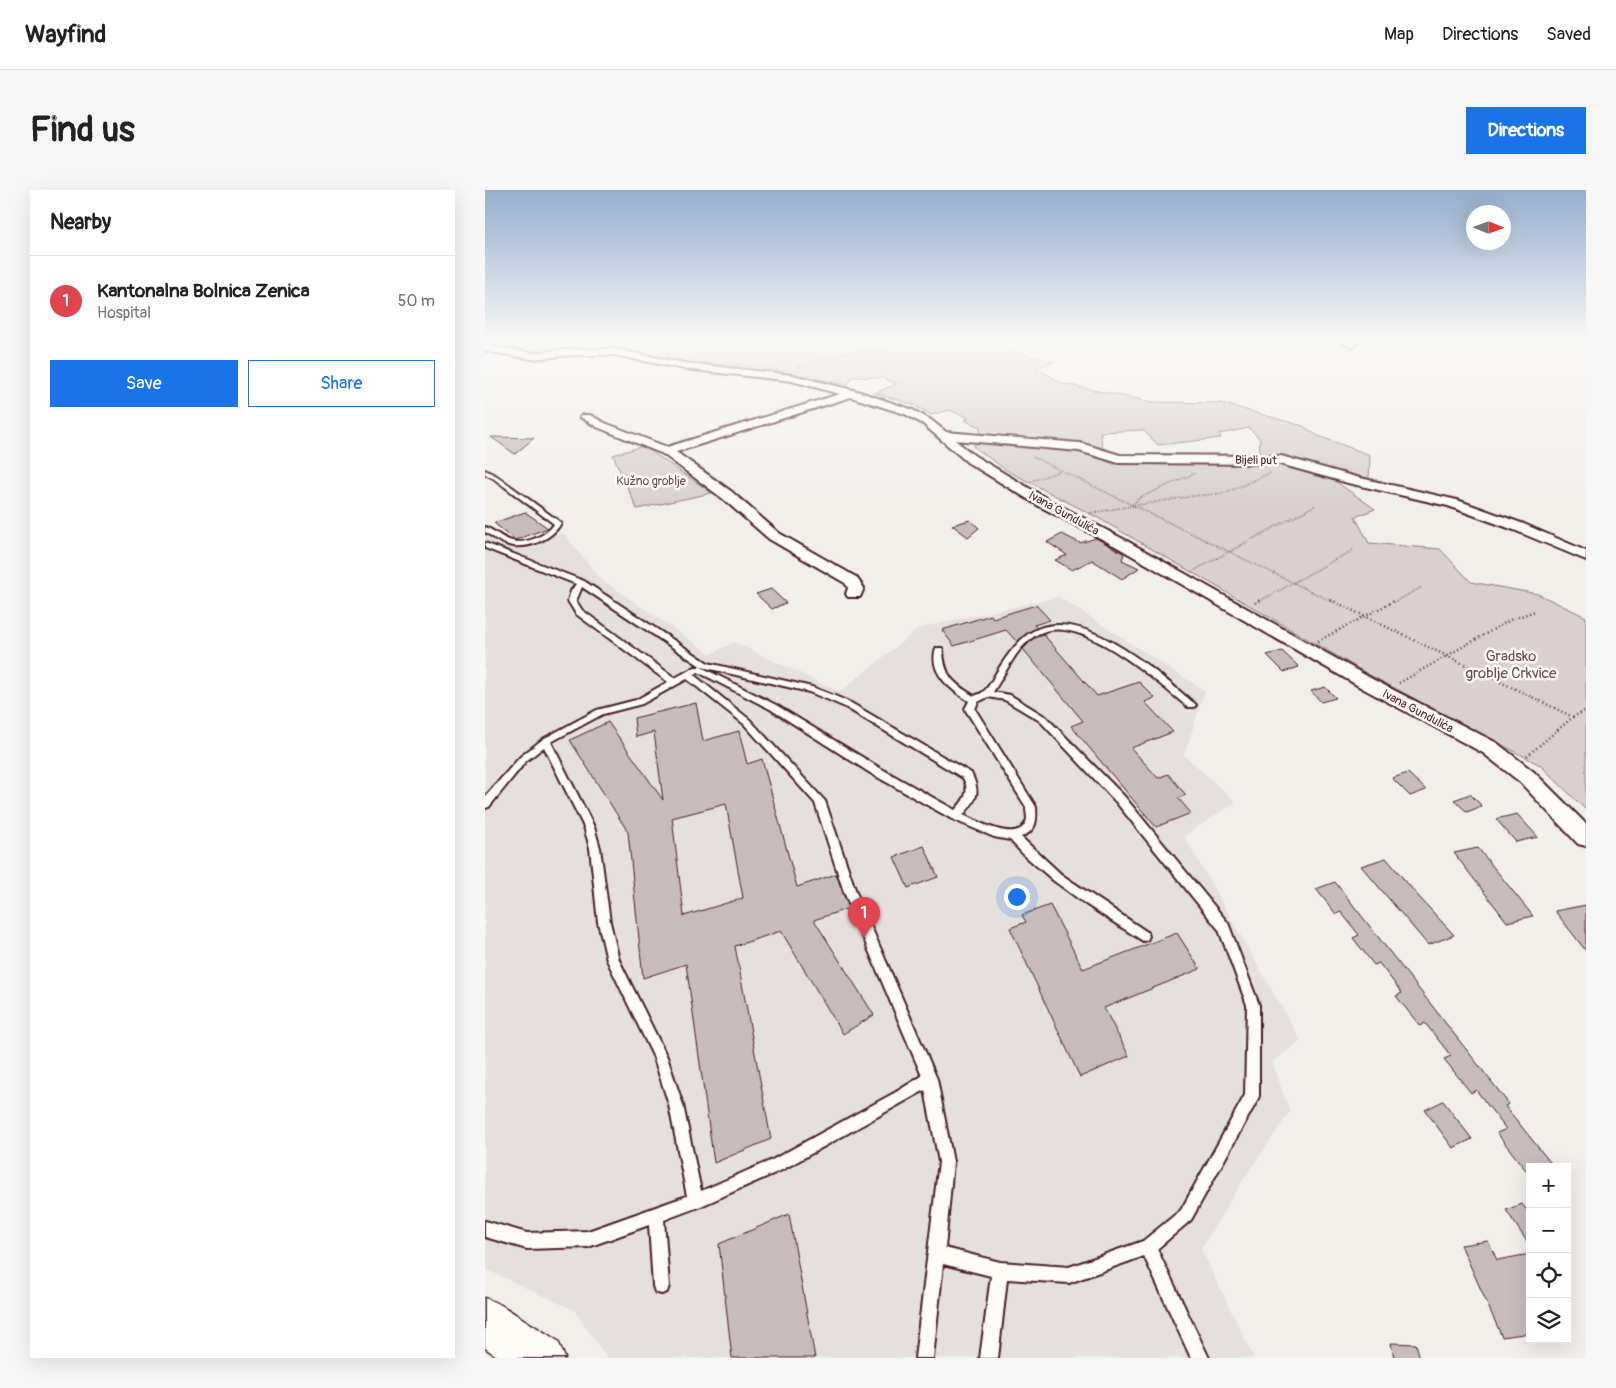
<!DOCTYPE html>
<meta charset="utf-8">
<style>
:root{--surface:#fff;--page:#f6f6f6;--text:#222;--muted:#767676;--line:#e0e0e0;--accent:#1a73e8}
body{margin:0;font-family:Pangolin,sans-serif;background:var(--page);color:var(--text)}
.controls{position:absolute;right:15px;bottom:15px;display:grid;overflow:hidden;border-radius:0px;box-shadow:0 5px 20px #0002}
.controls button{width:45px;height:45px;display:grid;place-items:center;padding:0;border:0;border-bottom:1px solid var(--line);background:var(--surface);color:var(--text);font:25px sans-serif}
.compass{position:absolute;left:981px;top:15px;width:45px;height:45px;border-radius:50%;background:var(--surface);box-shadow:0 5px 20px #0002;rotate:91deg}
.you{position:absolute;left:531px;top:706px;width:18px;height:18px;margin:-12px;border:4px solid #fff;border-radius:50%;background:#1a73e8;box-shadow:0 0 0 8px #1a73e833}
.badge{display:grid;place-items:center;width:32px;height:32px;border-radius:50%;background:var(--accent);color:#fff;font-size:16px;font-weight:700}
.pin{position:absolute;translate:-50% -41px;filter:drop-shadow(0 1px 2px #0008)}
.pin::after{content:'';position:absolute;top:26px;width:18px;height:15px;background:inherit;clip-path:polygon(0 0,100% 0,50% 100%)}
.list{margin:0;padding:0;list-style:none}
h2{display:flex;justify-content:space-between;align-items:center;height:65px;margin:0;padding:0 20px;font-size:21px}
h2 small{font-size:16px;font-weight:400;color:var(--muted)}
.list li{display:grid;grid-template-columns:32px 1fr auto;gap:15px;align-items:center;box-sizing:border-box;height:90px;padding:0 20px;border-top:1px solid var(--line)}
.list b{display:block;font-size:19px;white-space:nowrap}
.list p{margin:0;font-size:16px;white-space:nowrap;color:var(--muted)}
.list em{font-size:16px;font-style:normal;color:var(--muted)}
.actions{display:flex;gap:10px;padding:15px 20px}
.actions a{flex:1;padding:11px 0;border:1px solid var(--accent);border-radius:0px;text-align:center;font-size:18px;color:var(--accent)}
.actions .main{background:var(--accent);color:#fff}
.icon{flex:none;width:28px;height:28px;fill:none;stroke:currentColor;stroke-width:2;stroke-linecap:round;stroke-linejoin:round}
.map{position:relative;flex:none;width:1101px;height:1168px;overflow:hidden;border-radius:0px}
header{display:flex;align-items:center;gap:30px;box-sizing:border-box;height:70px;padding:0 25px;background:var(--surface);border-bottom:1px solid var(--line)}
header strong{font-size:24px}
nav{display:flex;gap:28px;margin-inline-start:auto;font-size:18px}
.intro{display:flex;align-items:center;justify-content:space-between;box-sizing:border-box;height:120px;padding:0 30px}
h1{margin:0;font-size:35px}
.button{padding:12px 22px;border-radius:0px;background:var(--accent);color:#fff;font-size:18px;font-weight:700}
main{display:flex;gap:30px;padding:0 30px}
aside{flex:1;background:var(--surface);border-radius:0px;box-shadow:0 5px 20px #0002}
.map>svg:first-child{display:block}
.built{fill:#e5dfdd}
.green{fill:#d9d0cf;stroke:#92787d}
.building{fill:#c8bbbb;stroke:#4a1f2b;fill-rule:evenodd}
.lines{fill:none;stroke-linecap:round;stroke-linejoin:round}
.service-casing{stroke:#4a1f2b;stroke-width:4}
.minor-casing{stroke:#4a1f2b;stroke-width:4}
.secondary-casing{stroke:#4a1f2b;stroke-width:3}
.path-far1{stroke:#4a1f2b;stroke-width:2;stroke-dasharray:0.5 2;stroke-linecap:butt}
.path{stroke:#4a1f2b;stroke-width:2.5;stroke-dasharray:1 3;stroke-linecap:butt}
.service{fill:#fdfcf7;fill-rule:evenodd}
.minor{fill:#fdfcf7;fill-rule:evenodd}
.secondary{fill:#fdfcf7;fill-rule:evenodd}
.labels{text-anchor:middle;stroke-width:5;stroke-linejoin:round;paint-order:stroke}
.far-street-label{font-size:12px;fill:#4a1f2b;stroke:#fdfcf7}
.far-park-label{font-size:12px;fill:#6e4b54;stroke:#fdfcf7}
.park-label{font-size:15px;fill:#6e4b54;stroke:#fdfcf7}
</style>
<header>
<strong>Wayfind</strong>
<nav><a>Map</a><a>Directions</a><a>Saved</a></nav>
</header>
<div class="intro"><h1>Find us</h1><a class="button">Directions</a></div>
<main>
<aside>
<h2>Nearby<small></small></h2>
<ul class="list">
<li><span class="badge" style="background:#e0444e">1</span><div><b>Kantonalna Bolnica Zenica</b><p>Hospital</p></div><em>50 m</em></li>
</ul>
<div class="actions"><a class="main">Save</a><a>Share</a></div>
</aside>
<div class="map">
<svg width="1101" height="1168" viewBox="0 0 1101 1168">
<rect width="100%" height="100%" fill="#f2efeb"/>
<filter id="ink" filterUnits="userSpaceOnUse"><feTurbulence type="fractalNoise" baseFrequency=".02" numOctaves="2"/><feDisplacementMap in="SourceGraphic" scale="10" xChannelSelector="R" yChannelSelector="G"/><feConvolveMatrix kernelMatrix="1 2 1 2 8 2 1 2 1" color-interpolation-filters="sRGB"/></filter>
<g filter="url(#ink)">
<!-- built -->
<polygon class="built" points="0,341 30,357 78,343 116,389 226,464 249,452 355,502 434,438 574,407 720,501 699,565 751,612 699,646 816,851 787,872 805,922 759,988 716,1059 769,1168 122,1168 89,1120 0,1079"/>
<!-- green -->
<g class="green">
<polygon points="0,150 508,150 524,160 569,172 551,178 579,194 667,212 736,213 818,236 833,246 885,265 884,290 774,267 775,249 764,238 734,244 736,248 673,255 658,240 615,242 618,260 597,253 495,244 495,237 479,230 484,228 464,220 446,225 429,215 390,203 412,194 398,188 367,187 363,195 275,177 205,172 134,160 51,162 0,154"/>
<polygon points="497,250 600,261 628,274 797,274 850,291 890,319 870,327 884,353 955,359 986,392 1053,404 1101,427 1101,620 1055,575 883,484 613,328 521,280 488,256"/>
<polygon points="158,256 227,303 152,319 128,265"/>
</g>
<!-- building -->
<g class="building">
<polygon points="6,247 49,248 30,264"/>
<polygon points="40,322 63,338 30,350 9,333"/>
<polygon points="485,330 494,338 483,347 467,335"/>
<polygon points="577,344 595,353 611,348 636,362 639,364 637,370 654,378 637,389 607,370 587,380 570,370 582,365 562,352"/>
<polygon points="286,399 301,413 287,419 271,404"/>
<polygon points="551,415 565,430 549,435 552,438 532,452 521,440 469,456 457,440 506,425 508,428"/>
<polygon points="558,444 612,506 654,492 670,508 660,512 688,542 646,558 673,588 683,584 701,605 693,608 706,623 671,637 586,536 598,531 538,459 548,449"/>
<polygon points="797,461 814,477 799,482 782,465"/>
<polygon points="840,497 851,508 836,512 826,501"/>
<path d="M211,513L218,551L254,541L262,574L277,569L312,697L351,684L364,718L329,730L389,825L358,844L296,741L250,756L286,949L229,973L201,774L158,788L143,642L85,550L123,532L178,610L169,542L151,547L149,528ZM241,614L258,708L199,726L187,628Z"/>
<polygon points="923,583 941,600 925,606 907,588"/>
<polygon points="985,604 997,616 982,622 969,610"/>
<polygon points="1032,624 1053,647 1031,652 1011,629"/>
<polygon points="439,656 453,687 423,698 409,667"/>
<polygon points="993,658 1048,726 1022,732 969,663"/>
<polygon points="901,668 934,707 969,745 943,755 876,676"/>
<polygon points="850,692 1024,914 1020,916 1069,977 1045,977 1045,981 1042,982 1012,943 1021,939 991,900 986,903 959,869 966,866 940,833 935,836 911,806 917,803 894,773 889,775 868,748 874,745 856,722 851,724 831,699"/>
<polygon points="565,715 598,779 692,743 715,779 619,818 644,866 595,887 525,738 541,732 537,725"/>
<polygon points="1101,715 1101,761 1070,721"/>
<polygon points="958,911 987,949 968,958 940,920"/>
<polygon points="1037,1014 1045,1024 1045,1056 1021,1020"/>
<polygon points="304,1024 330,1168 247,1168 234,1054"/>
<polygon points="1003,1051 1012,1070 1045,1064 1045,1143 1017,1147 976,1055"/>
<polygon points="906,1153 931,1154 935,1168 909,1168"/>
</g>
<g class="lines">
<defs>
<g id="service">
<path d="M0,280L12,286L75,332L76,333C68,349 42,360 24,355C15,353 8,347 0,342V337C9,340 15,347 24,350C38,356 62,346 69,334L8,288L0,284Z"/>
<path d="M0,353L99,391L223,473L327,497L350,506L366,513L486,583C496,603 492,609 478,625C492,631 536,656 542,629C542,626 541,621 541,617L480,519L484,511C466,500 443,483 451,458H457L458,460C459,486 468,493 489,506C493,505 497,503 499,501C504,497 507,490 510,485C517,473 525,461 535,451C584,401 670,481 709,513L711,515L709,517H703C672,492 597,423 555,443C533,453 521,483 508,502L525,505L561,527L639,606L743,733L774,815V906L772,911L706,1030L672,1059L724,1168H706L659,1066L584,1093L522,1089L513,1168H495L506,1086L458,1074L448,1168H430L454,972L440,900L297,980L216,1016L179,1030L184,1096L182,1102L176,1104L170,1102L168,1096L164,1035L103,1057L42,1059L0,1047V1031L42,1043L103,1041L202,1006L184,915L169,868L122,770L113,732L105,658L99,637L59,557L41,571L4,617L0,618V607L35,567L58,549L112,520L151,510L183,492L91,424L83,411L86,401L91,394L0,358ZM97,397L217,477L324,502L344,510L360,517L478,588C486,602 479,610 470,620L395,578L291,515L216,477H210L190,488L97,420L91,411ZM213,482L285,519L387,584L467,629L509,647L525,650L538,664L569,691L602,715L658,751L662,750L664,746L662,742L577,685L536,647C551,641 552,632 551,617L490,519L493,512L503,507L520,510L555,531L631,612L734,740L762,815L760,905L696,1020L658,1051L584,1077L515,1072L460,1058L468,972L452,889L371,702L340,611L265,530L209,485ZM202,489L259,534L330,613L359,702L437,886L411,902L287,970L216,1001L198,915L182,867L134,770L125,732L115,658L109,637L66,552L118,524L157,514Z"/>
</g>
<g id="minor">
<polygon points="855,150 865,150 872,154 867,157 856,152"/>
<polygon points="0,155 47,163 89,159 129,159 199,173 307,185 372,201 428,220 446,230 461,242 595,253 635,265 796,266 871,287 972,310 1039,334 1101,361 1101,370 1029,340 963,316 863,293 795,274 634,273 594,261 470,250 490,266 564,310 642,351 889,490 1012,553 1049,582 1101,634 1101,656 1093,654 1035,592 998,563 877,498 632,357 554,316 482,272 438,234 420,224 366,207 191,262 247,302 294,343 371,387 379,398 375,407 363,407 361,404 363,398 360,393 284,349 237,308 178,264 112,237 95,227 97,225 105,225 120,233 182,257 355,204 307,191 199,179 129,165 89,165 47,169 0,161"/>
</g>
<polygon id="secondary" points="0,1108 16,1115 73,1151 80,1168 15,1168 0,1158"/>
</defs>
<!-- service casing -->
<use href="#service" class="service-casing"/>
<!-- minor casing -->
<use href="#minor" class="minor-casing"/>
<!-- secondary casing -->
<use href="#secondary" class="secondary-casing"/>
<!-- path-far1 -->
<g class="path-far1">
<polyline points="313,177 359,163 405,160"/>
<polyline points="548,267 848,412"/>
<polyline points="546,291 576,281"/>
<polyline points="647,315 654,308 710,283"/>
<polyline points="605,323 708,306 740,303 785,283"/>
<polyline points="710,380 831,315"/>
<polyline points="773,412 868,360"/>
<polyline points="909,412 937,397"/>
</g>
<!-- path -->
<g class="path">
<polyline points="846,410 1088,527"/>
<polyline points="770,413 775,410"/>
<polyline points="833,451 911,410"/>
<polyline points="914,493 1025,430 1050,421"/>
<polyline points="1042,566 1088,527 1101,520"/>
</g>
<!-- service -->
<use href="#service" class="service"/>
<!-- minor -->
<use href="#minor" class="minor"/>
<!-- secondary -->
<use href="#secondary" class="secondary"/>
</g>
</g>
<!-- sky -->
<linearGradient id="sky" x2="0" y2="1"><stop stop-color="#94aece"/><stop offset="0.48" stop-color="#f9f8f6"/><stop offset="1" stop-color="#f9f8f6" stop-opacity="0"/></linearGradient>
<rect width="1101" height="313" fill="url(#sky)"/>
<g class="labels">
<!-- far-street labels -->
<g class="far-street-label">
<text transform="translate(771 270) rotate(1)" y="4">Bijeli put</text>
<text transform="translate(579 323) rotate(29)" y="4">Ivana Gundulića</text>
<text transform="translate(933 521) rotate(28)" y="4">Ivana Gundulića</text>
</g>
<!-- far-park labels -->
<g class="far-park-label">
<text x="166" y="295">Kužno groblje</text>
</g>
<!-- park labels -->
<g class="park-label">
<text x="1026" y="471">Gradsko<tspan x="1026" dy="17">groblje Crkvice</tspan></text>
</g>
</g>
</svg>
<div class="controls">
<button>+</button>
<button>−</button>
<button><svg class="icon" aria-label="locate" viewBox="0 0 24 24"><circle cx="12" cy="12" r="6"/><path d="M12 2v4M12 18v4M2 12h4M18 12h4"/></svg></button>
<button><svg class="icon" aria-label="layers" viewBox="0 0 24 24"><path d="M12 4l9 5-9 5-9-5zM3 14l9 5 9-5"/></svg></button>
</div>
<svg class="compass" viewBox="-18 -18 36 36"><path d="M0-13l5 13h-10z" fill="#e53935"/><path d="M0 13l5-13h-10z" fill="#767676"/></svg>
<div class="you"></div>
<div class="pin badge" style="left:379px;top:748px;background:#e0444e">1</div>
</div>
</main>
